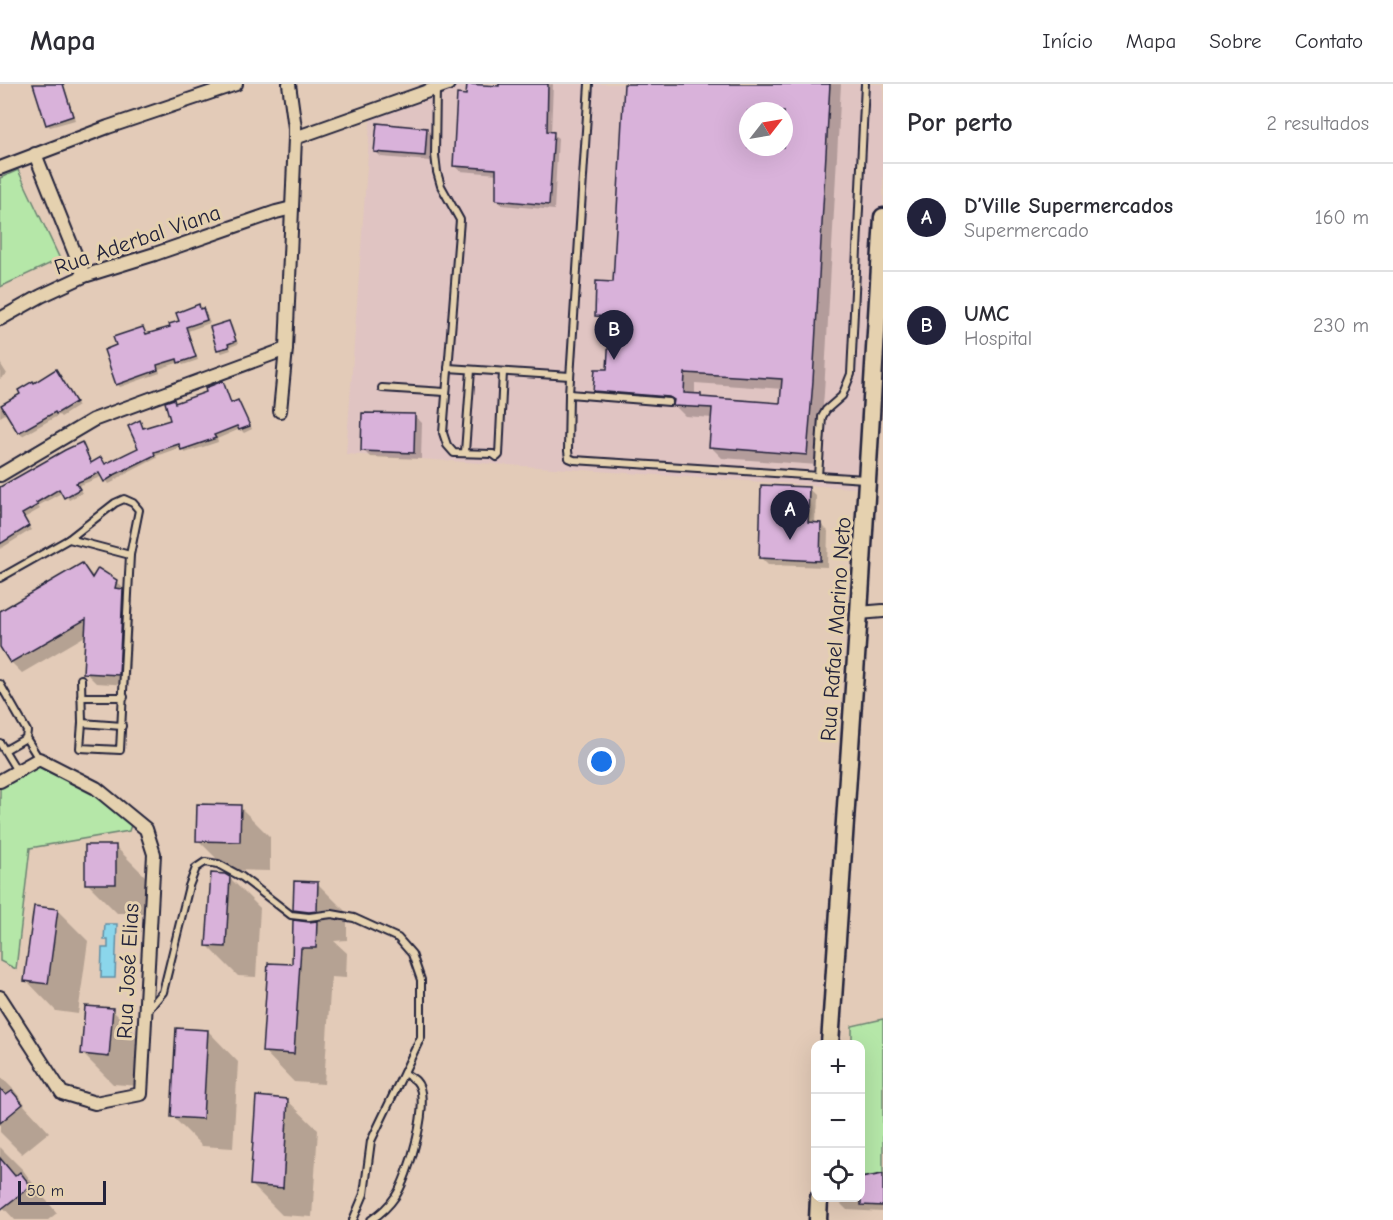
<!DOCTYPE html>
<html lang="pt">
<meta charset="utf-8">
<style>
:root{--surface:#fff;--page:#f7f7f7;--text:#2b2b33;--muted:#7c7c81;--line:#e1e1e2;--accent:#22223b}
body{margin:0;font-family:"Comic Neue",sans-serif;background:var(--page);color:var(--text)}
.controls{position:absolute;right:18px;bottom:18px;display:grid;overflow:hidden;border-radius:12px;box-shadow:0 6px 24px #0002}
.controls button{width:54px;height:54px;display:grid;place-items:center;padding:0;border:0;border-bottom:2px solid var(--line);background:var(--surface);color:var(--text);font:30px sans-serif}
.compass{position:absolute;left:739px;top:18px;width:54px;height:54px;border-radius:50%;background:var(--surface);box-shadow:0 6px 24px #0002;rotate:59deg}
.scale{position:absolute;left:18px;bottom:15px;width:88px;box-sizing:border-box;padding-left:6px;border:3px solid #22223b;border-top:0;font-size:16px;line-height:21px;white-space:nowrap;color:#22223b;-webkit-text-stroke:4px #e5d1af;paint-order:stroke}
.you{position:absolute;left:602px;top:678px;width:21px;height:21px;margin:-15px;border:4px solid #fff;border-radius:50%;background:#1a73e8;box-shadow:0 0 0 9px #1a73e833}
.badge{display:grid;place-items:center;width:39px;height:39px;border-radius:50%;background:var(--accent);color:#fff;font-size:20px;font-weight:700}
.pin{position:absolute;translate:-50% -50px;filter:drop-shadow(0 2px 3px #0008)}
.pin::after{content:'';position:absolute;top:32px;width:21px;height:18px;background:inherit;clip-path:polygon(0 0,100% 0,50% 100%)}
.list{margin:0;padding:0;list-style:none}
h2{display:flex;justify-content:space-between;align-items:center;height:78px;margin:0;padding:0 24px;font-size:26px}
h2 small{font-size:20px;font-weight:400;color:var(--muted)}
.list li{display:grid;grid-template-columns:39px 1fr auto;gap:18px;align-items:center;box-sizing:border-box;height:108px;padding:0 24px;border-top:2px solid var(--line)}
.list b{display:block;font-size:22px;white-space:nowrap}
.list p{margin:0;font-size:20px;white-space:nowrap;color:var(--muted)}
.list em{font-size:20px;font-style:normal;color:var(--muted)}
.icon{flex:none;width:33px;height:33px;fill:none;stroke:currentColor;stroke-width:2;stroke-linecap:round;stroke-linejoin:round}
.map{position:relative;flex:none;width:883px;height:1136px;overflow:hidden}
header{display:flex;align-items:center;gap:36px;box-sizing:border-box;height:84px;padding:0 30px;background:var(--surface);border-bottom:2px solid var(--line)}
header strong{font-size:28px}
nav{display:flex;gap:33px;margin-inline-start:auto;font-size:21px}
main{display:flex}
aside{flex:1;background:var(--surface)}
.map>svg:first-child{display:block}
.built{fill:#e0c4c2;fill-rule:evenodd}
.green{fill:#b5e7a8;stroke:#6c8472;stroke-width:1.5}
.water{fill:#8bd6eb;stroke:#618ea5;stroke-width:1.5}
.shadow{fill:#0003;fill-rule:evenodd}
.building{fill:#d9b2da;stroke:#22223b;stroke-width:1.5;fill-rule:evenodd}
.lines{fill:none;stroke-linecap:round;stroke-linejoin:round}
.lane-casing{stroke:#22223b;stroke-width:10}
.street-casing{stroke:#22223b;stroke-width:16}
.secondary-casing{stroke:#22223b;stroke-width:21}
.lane{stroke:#e5d1af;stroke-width:6}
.street{stroke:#e5d1af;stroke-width:12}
.secondary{stroke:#e5d1af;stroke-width:16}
.labels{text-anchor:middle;stroke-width:6;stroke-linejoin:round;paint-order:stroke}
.street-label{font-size:22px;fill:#22223b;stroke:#e5d1af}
</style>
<header>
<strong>Mapa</strong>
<nav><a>Início</a><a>Mapa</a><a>Sobre</a><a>Contato</a></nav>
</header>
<main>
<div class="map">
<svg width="883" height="1136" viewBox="0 0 883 1136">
<rect width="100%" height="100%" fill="#e3cbb8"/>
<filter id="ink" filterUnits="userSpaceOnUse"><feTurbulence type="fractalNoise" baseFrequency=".0167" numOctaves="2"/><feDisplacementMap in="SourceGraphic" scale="12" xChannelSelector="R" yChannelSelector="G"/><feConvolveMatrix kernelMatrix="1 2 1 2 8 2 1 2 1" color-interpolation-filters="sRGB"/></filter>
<g filter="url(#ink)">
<!-- built -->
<path class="built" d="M448,0H883V133L867,405L346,370L371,27ZM748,27H784V63H748Z"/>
<!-- green -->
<g class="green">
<polygon points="18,86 60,175 0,203 0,94"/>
<polygon points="39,675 96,704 133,735 129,747 30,764 16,885 0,877 0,697"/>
<polygon points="883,935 883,1090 861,1094 860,960 852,960 852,942"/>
</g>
<!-- water -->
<polygon class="water" points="105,840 117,840 115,894 101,894 102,864 108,864 108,856 104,856"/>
<!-- shadow -->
<g class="shadow">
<polygon points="35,0 64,0 75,36 50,43 47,40"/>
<polygon points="500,0 553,0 551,49 558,54 554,126 502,121 497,116 498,90 460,87 454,82 468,12 500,4"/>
<path d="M626,0H841L824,309L818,381L722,374L711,363L713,334L685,332L676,323L606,317L595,306L608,287L611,243L607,242L596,231L615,200ZM748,27H784V63H748ZM695,299L783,305L782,321L703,314L700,312L695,311Z"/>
<polygon points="426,45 432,50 430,77 381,73 376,68"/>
<polygon points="198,222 206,229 210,239 188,247 198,276 183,281 180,278 159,285 160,289 120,303 117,300 118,262 143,244 148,252 172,244 181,238"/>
<polygon points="229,238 232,242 238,260 230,263 231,266 222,269 219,266"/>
<polygon points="0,279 7,290 0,295"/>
<polygon points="59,291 78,322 61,333 59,331 22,352 7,329 0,333 0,320 2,323 22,310 34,301"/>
<polygon points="222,299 225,302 232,321 238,318 241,321 252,345 244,349 240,345 217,355 218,358 185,369 181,363 156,372 157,374 114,396 115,397 109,400 103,392 78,402 82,409 69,416 63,408 38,422 40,425 24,434 31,446 0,465 0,405 82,360 85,363 92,380 106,381 139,365 139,338 144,345 172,337 174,317 177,320 208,309"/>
<polygon points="415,332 422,339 421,375 370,373 363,366"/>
<polygon points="809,405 816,412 815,440 821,440 828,447 827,483 768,481 760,473"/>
<polygon points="82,480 94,493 116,497 127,508 127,511 133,517 129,601 96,599 85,588 87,551 22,589 11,578 0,560 0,529"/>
<polygon points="240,723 270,753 270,787 228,786 198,756"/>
<polygon points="116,763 146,793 146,829 117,829 87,799"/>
<polygon points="230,794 260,824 256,893 238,892 208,862"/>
<polygon points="317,799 347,829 347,856 334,857 347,869 346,894 331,893 324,1000 294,998 264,967 309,840 295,825"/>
<polygon points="58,827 88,857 78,930 56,927 26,896"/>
<polygon points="112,926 142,956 139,1002 113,1000 83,970"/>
<polygon points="208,947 238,978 233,1064 202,1062 172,1032"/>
<polygon points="0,992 14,1006 25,1020 24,1021 49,1048 22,1070 0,1048"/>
<polygon points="287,1016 318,1046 312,1133 282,1131 252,1101"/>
<polygon points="0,1063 23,1086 34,1101 32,1102 47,1117 57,1129 48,1136 15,1136 0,1120"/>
<polygon points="883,1092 883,1128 847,1126 840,1119 840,1114 860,1114 860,1095"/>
</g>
<!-- building -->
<g class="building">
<polygon points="33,0 63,0 73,32 46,41"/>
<polygon points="467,0 499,2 499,0 548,0 547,47 554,48 549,121 496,116 496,85 453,82 457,10 466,11"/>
<path d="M624,0H830L813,297L807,371L709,363L712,324L673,322L674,316L669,313L593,307L595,285H607L610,233L595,232L596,197L613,198ZM748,27H784V63H748ZM685,289L782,295L780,319L701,313V310L684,309Z"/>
<polygon points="377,39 427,44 425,72 374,68"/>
<polygon points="199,220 200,225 203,224 207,236 186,243 196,273 178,279 177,275 157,281 158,286 116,301 104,266 116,261 113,253 143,243 146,250 170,243 169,240 179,237 176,229"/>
<polygon points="229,237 236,257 228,260 229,263 217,266 210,243"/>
<polygon points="56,285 76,318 56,330 55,328 18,349 1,321 20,310 18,306 33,297 34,299"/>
<polygon points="223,297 231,319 238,316 250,342 239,346 237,342 214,351 216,354 181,366 179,360 154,368 155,371 112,392 112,393 104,398 99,389 76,399 80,405 64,414 59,405 36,419 38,421 22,430 29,442 0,460 0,403 65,366 82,358 91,379 101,373 105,380 138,364 128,342 140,336 143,344 170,336 165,318 174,315 175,319 206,308 205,304"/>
<polygon points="362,329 415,330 414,369 361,367"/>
<polygon points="761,401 809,403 808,438 821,439 820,477 759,474"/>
<polygon points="82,479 92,494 98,484 117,496 115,504 123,505 119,591 83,589 86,535 10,579 0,563 0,527"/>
<polygon points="197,720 241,721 240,758 196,757"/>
<rect x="85" y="761" width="31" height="39"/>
<polygon points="211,789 225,790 230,793 226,863 206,862"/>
<polygon points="294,797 318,798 317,827 309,828 293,826"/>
<polygon points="34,822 58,825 48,900 24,897"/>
<polygon points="293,836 309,838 317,837 316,864 301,864 294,970 262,968 268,879 292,880"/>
<polygon points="85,922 113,924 109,973 81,970"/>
<polygon points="176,944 208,946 203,1035 171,1033"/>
<polygon points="0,1004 6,1011 12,1007 23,1020 0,1039"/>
<polygon points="256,1012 288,1015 283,1104 250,1101"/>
<polygon points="0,1074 15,1092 20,1088 31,1102 0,1126"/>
<polygon points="883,1090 883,1122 861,1121 861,1094"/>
</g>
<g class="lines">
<defs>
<g id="lane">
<polyline points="589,0 569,310 568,367 569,374 574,376 865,395"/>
<polyline points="436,5 435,71 437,88 441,102 460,136 443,349 447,361 454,369 493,370 497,373 499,371 503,288"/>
<polyline points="448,284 570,292"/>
<polyline points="382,304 445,308"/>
<polyline points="569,310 669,318"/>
<polyline points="465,368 471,286"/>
<polyline points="818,392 822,333 826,326 842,312 851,290 865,0"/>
<polyline points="69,455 115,419 124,415 133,419 139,426 130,471"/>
<polyline points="0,494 69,455 130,471 120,666 80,664 82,639 81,595"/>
<polyline points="0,600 27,647 26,654 5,666"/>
<polyline points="81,613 124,613"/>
<polyline points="82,639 122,642"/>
<polyline points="26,654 39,675"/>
<polyline points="0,659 17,687"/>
<polyline points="148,926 163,908 189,802 196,784 205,778 218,780 242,793 291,831 309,833 332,830 354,834 398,854 412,870 421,896 421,953 371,1057 364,1110 353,1136"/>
<path d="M371,1136C380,1130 389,1122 395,1113C408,1095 433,1014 416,997C413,994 407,991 404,989"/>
</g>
<g id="street">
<polyline points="295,54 448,0"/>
<polyline points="35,70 84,192"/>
<polyline points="0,84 108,43 236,0"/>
<polyline points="0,235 41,212 84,192 155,170 276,128 292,124"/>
<polyline points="280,327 286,265 295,54 295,44 289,0"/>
<polyline points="0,391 93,336 286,265"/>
<polyline points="859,529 883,527"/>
<polyline points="0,697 39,675 96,704 146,745 154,770 141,1010 95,1019 62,1009 0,913"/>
</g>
<g id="secondary">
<polyline points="830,960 859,529 883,133"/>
<polyline points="818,1136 819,1114"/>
</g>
</defs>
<!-- lane casing -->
<use href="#lane" class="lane-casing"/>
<!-- street casing -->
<use href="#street" class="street-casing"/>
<!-- secondary casing -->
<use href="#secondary" class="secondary-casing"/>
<!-- lane -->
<use href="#lane" class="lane"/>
<!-- street -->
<use href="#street" class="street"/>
<!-- secondary -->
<use href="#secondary" class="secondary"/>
</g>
</g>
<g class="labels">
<!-- street labels -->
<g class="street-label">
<text transform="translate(137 155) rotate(-19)" y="8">Rua Aderbal Viana</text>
<text transform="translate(835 545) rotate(-86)" y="8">Rua Rafael Marino Neto</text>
<text transform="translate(127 887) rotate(-87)" y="8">Rua José Elias</text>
</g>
</g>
</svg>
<div class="controls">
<button>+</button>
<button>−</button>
<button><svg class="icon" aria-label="locate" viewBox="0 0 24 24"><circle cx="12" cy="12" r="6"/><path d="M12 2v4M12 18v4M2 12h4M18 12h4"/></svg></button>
</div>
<svg class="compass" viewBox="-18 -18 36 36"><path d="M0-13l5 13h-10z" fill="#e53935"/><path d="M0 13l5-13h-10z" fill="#7c7c81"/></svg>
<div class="scale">50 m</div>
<div class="you"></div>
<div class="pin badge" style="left:790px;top:456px">A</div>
<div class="pin badge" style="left:614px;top:276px">B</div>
</div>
<aside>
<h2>Por perto<small>2 resultados</small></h2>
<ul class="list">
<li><span class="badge">A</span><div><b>D’Ville Supermercados</b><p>Supermercado</p></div><em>160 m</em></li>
<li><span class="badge">B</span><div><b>UMC</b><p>Hospital</p></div><em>230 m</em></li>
</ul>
</aside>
</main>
